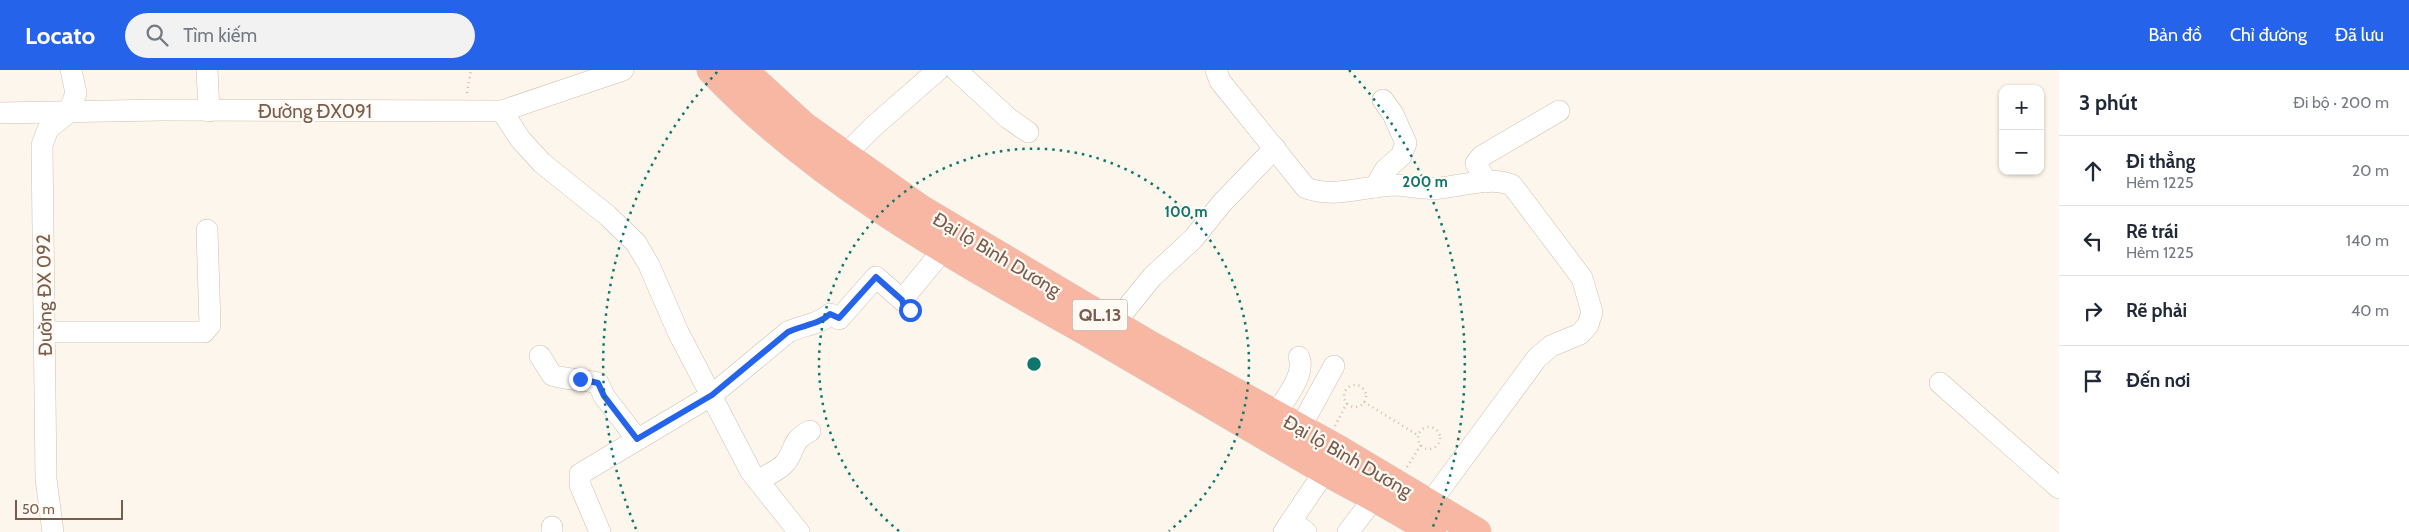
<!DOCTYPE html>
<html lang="vi">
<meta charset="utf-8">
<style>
:root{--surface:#fff;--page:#f2f2f3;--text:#1f2937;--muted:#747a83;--line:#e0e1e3;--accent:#2563eb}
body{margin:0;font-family:Cabin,sans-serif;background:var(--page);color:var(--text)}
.controls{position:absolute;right:15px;top:15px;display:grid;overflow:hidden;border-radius:10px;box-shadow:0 1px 4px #0004}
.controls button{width:45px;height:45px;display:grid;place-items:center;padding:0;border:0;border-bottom:1px solid var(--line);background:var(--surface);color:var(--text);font:25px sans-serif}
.scale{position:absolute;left:15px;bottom:12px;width:108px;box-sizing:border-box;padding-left:5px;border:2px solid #7a5c4d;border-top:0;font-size:14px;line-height:18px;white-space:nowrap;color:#7a5c4d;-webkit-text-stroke:4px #fffaf3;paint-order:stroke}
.stop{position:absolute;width:15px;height:15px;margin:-11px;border:4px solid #2563eb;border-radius:50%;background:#fff}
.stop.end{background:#2563eb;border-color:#fff;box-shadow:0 1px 5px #0008}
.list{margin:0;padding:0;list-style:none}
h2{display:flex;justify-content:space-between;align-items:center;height:65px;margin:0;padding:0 20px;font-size:21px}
h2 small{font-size:16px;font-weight:400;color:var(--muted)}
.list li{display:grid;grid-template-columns:32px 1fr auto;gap:15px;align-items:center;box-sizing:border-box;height:70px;padding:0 20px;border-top:1px solid var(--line)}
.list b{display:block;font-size:19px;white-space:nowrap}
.list p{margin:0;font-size:16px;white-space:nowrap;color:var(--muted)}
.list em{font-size:16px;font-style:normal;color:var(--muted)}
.icon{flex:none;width:28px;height:28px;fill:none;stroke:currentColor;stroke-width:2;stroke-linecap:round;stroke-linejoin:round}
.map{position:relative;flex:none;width:2059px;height:462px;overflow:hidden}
header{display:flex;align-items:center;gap:30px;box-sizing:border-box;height:70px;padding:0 25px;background:var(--accent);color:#fff}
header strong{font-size:24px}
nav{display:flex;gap:28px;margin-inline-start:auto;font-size:18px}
.search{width:350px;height:45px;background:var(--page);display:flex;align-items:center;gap:12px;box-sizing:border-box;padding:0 18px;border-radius:28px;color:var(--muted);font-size:19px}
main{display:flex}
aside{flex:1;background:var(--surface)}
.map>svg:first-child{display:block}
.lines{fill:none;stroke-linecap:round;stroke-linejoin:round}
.minor-casing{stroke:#d1beb0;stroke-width:22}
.highway-casing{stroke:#dad1cd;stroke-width:29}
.path{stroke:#d9b8a5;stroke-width:2.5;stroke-dasharray:1 4;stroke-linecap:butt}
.minor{stroke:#fff;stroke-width:21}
.highway{stroke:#f7b7a3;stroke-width:28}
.route{stroke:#2563eb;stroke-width:6}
.ring{fill:none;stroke:#0f766e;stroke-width:2.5;stroke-dasharray:2.5 5}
.labels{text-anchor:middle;stroke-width:4.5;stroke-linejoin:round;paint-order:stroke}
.shield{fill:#fffaf3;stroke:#a28b7f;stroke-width:1}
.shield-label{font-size:18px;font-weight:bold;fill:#7a5c4d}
.street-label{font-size:19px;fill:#7a5c4d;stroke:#fffaf3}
.centre{fill:#0f766e;stroke:#fffaf3;stroke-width:2.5}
.ring-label{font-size:15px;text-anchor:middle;font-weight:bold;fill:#0f766e;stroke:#fffaf3;stroke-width:4.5;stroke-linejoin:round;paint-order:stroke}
</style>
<header>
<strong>Locato</strong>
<div class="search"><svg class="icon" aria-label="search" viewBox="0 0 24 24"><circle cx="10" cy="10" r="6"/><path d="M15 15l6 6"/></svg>Tìm kiếm</div>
<nav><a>Bản đồ</a><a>Chỉ đường</a><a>Đã lưu</a></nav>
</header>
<main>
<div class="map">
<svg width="2059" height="462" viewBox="0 0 2059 462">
<rect width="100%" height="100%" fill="#fdf6ec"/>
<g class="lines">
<defs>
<g id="minor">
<polyline points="207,0 209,41"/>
<polyline points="956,0 1008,48 1028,62"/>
<path d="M1216,0L1220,11L1306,118C1336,129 1366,115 1397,115C1411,116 1426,120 1440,118C1463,116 1489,106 1512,115L1582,208L1592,242L1588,255L1580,264L1551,276L1537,288L1430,433"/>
<polyline points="502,41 520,69 542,93 608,146 636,173 649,195 678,262 751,402 799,462"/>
<polyline points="0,43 161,40 502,41 623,0"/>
<polyline points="845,85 874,56 938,0"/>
<polyline points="1486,112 1476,93 1482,86 1559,41"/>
<polyline points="1375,117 1385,100 1401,86 1406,73 1393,44 1383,30"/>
<polyline points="902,230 944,179"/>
<polyline points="1114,254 1152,207 1193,169 1222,133 1275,78"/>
<polyline points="45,262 204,262 210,255 207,160"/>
<path d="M540,286L552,305C567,310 582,309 598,313L604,326L637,369"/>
<polyline points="1940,313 2059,418"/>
<path d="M1275,345C1284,330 1306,305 1299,287"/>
<polyline points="1300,358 1334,296"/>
<path d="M758,411C766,405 780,400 785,393C796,380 790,371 810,361"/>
<polyline points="1291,451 1306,462"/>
<polyline points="552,457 552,462"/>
<polyline points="53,462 46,409 42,75 48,59 69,42 76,23 71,0"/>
<path d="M600,462L580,415V404L712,325L788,262C802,255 819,255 830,244L839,249L876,207L902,230"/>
<polyline points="1284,462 1325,401"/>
<polyline points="1348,462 1375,427"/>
</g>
<g id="highway">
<path d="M711,0C817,112 956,188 1089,263C1167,308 1245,355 1323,400C1360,421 1397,438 1432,462"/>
<polyline points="743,0 804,56 921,139 1150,275 1338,379 1477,462"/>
</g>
</defs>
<!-- minor casing -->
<use href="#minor" class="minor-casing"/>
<!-- highway casing -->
<use href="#highway" class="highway-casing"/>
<!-- path -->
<g class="path">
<polyline points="467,23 471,0"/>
<circle cx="1355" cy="326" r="11"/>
<polyline points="1364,332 1419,366"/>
<polyline points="1335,356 1347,333"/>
<circle cx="1429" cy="368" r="11"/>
<polyline points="1407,397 1421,375"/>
</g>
<!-- minor -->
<use href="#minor" class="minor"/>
<!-- highway -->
<use href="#highway" class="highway"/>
</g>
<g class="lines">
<!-- route -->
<path class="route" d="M580,309L598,313L604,326L637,369L712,325L788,262C802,255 818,255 830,244L839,248L876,207L902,230L904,237L910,240"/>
</g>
<!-- distance rings -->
<g class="ring">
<path d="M899 461A215 215 0 1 1 1169 461"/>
<path d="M636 459A431 431 0 0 1 719 0M1349 0A431 431 0 0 1 1432 459"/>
</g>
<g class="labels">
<!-- shield labels -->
<rect class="shield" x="1072.5" y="229.5" width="55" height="31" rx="4"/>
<g class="shield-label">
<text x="1100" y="251">QL.13</text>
</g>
<!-- street labels -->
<g class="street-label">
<text x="315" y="48">Đường ĐX091</text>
<text transform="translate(997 184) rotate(31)" y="7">Đại lộ Bình Dương</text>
<text transform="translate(44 225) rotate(-91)" y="7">Đường ĐX 092</text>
<text transform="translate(1348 386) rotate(30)" y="7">Đại lộ Bình Dương</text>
</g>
</g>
<circle cx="1034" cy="294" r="8" class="centre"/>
<g class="ring-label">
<text x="1425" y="117">200 m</text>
<text x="1186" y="147">100 m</text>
</g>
</svg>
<div class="controls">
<button>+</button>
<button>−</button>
</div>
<div class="scale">50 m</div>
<div class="stop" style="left:910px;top:240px"></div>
<div class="stop end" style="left:580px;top:309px"></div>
</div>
<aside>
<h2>3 phút<small>Đi bộ · 200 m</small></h2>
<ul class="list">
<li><svg class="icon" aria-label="ahead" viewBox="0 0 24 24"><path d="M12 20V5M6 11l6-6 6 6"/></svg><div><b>Đi thẳng</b><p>Hẻm 1225</p></div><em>20 m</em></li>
<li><svg class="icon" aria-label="left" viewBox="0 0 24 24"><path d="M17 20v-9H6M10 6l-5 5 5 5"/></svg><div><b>Rẽ trái</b><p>Hẻm 1225</p></div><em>140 m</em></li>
<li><svg class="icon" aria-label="right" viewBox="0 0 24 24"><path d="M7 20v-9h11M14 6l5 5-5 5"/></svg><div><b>Rẽ phải</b></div><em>40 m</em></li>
<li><svg class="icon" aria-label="arrive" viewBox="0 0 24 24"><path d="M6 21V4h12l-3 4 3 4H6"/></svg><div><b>Đến nơi</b></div></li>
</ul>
</aside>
</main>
